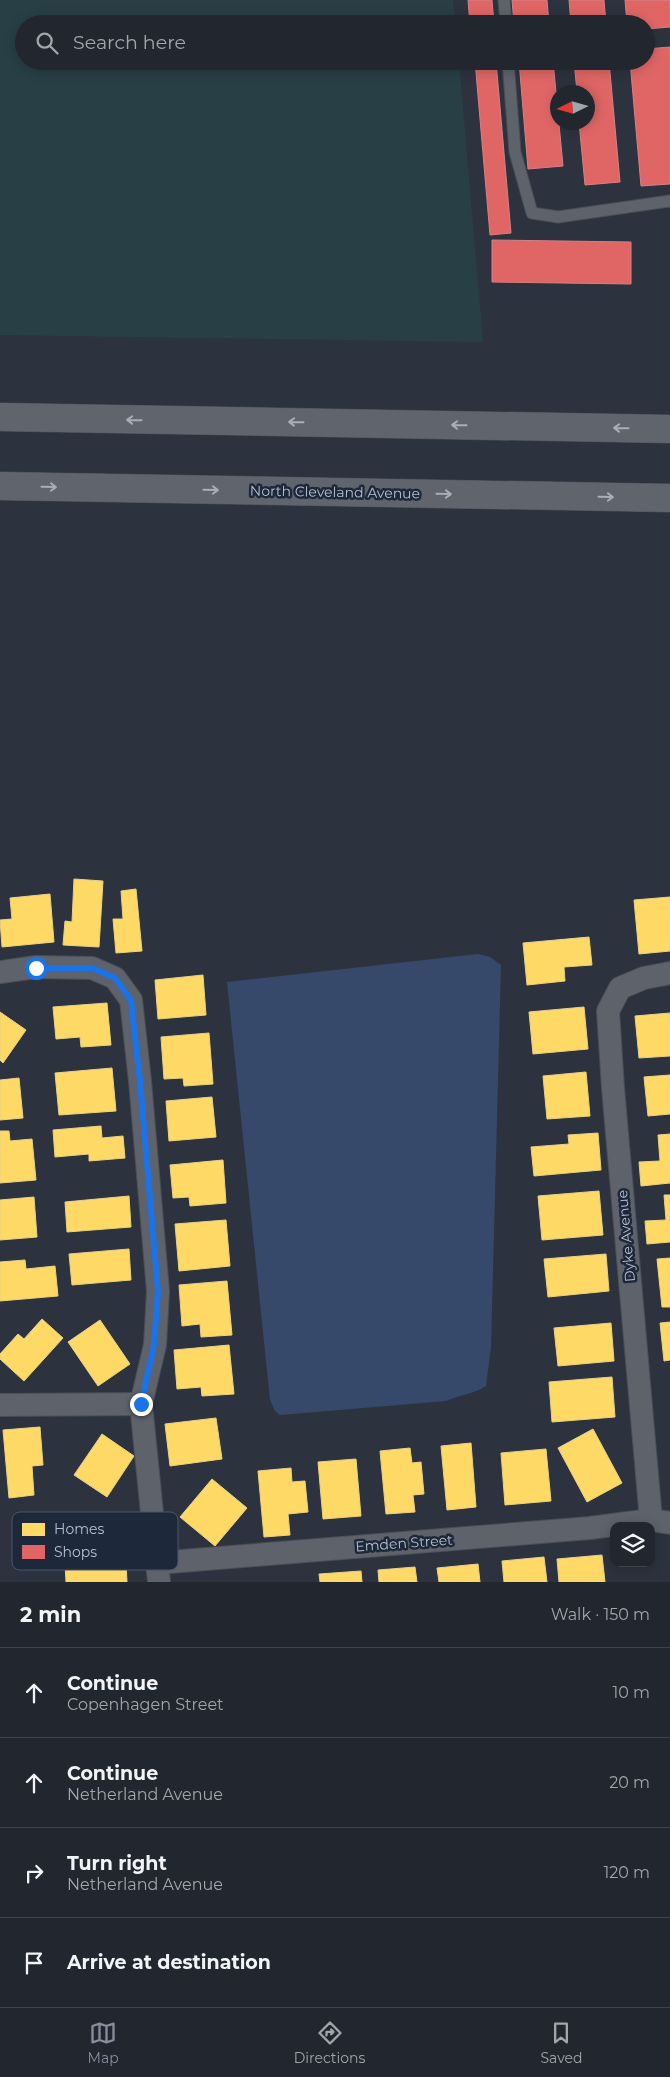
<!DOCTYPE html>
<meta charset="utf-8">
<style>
:root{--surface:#22262e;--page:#2e323a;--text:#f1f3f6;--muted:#a2a5aa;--line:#3f434a;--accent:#878e9c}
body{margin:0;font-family:Montserrat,sans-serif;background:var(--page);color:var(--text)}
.controls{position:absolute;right:15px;bottom:15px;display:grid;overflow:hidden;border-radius:10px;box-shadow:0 2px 12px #0003}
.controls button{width:45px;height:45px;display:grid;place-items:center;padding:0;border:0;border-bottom:1px solid var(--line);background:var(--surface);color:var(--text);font:25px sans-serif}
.compass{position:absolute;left:550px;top:85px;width:45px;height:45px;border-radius:50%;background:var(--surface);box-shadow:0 2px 12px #0003;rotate:265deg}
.stop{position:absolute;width:15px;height:15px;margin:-11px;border:4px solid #1a73e8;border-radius:50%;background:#fff}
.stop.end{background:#1a73e8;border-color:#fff;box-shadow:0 1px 5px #0008}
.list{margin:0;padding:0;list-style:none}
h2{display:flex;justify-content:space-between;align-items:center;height:65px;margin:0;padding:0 20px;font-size:21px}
h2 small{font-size:16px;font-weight:400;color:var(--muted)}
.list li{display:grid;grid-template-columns:32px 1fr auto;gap:15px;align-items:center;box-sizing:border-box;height:90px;padding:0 20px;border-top:1px solid var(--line)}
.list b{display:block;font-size:19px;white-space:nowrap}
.list p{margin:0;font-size:16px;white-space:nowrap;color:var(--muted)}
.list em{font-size:16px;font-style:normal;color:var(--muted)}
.icon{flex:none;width:28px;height:28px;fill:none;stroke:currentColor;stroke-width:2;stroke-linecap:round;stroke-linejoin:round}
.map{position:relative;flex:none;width:670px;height:1582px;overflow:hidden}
.search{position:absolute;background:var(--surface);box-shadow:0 2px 12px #0003;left:15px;right:15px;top:15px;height:55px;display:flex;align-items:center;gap:12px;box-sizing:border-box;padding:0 18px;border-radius:28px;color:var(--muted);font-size:19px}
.sheet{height:425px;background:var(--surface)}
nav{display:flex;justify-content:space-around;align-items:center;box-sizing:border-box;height:70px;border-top:1px solid var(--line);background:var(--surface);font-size:14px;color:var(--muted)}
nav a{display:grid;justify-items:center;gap:2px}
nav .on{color:var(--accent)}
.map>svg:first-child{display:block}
.green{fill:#283f46}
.water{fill:#36496a}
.homes{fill:#ffd966;stroke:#e9d185}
.shops{fill:#e06666;stroke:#d48185}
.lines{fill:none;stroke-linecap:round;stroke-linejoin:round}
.service-casing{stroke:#494e57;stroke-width:13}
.minor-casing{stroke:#494e57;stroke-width:24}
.primary-casing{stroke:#4b505a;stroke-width:29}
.service{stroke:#5e626b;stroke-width:11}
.minor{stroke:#5e626b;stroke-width:22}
.primary{stroke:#60646d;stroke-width:28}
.oneway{stroke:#a6adbb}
.route{stroke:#1a73e8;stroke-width:6}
.labels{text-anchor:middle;stroke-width:5;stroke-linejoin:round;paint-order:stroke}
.street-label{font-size:14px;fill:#b7bfce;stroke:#1e283b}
.key{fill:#1e283b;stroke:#4c5567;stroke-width:1}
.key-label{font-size:14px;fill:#b7bfce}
</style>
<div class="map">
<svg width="670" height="1582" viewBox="0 0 670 1582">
<rect width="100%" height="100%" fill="#2d333e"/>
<!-- green -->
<polygon class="green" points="0,0 453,0 455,24 24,24 24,61 459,61 483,342 0,335"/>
<!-- water -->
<path class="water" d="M478,954L490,957L501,965L491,1347L486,1386C473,1394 460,1395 446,1401L280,1415L275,1411L270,1400L227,982Z"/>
<!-- homes -->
<g class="homes">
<polygon points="74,879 103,881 99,947 63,945 65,921 72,922"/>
<polygon points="136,889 142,951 116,953 113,919 123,919 121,891"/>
<polygon points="50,894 54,942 2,947 0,920 12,919 10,898"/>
<polygon points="670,897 670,951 639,954 634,900"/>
<polygon points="589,937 592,965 564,967 565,981 527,985 523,943"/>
<polygon points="203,975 206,1015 158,1019 155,980"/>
<polygon points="107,1003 111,1045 81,1047 80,1037 56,1039 53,1007"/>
<polygon points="584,1007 588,1049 533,1054 529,1012"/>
<polygon points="0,1012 26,1030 3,1063 0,1060"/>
<polygon points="670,1013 670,1056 639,1058 635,1016"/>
<polygon points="209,1033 213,1084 184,1086 183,1078 164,1079 161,1037"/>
<polygon points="112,1068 116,1111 59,1115 55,1073"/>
<polygon points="586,1072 590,1116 547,1119 543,1076"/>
<polygon points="670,1075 670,1114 648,1116 644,1077"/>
<polygon points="19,1078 23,1118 0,1120 0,1080"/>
<polygon points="212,1097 216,1137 169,1141 166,1101"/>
<polygon points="101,1126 102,1138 123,1136 125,1158 89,1161 89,1154 55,1157 53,1130"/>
<polygon points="0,1131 9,1131 10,1141 32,1139 36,1180 0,1183"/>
<polygon points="598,1133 601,1170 534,1176 531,1147 569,1144 568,1135"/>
<polygon points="670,1134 670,1183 641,1186 639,1162 660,1161 658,1135"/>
<polygon points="223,1160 226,1203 190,1206 189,1197 173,1198 170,1165"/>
<polygon points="599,1191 603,1235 542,1240 538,1196"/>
<polygon points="664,1195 670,1195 670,1242 647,1244 645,1221 666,1220"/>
<polygon points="129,1196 131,1227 67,1232 65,1202"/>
<polygon points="34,1197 37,1237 0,1240 0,1200"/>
<polygon points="226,1220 230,1266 179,1271 175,1224"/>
<polygon points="129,1249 131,1280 72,1285 69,1254"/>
<polygon points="606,1254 609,1291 548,1297 544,1259"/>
<polygon points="670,1258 670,1307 662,1307 657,1259"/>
<polygon points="25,1260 26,1269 55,1266 58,1296 0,1301 0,1262"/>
<polygon points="227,1281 232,1335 201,1337 200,1324 182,1326 179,1285"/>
<polygon points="42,1319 63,1338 24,1381 0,1359 0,1354 18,1334 24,1339"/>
<polygon points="100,1320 130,1364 98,1386 68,1342"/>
<polygon points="670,1322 670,1360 664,1361 660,1323"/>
<polygon points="611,1323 614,1361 558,1366 554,1328"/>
<polygon points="229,1345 234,1394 202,1396 201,1387 177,1389 174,1350"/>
<polygon points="612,1377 615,1417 552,1422 549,1382"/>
<polygon points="216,1418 222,1459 170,1466 165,1424"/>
<polygon points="40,1427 43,1465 32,1466 34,1495 9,1498 3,1430"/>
<polygon points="593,1429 622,1483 587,1502 558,1448"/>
<polygon points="102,1434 134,1456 107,1497 74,1475"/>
<polygon points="471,1443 476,1507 447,1510 441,1446"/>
<polygon points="410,1448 412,1463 421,1462 424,1494 413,1495 415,1512 386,1514 380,1451"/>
<polygon points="546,1449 551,1501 505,1505 501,1453"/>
<polygon points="356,1459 361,1516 323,1519 318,1462"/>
<polygon points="291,1468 292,1482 305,1481 308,1512 288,1514 290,1535 264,1537 258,1471"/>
<polygon points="212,1479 247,1508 215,1546 180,1517"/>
<polygon points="138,1541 140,1561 126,1562 127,1582 66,1582 64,1546"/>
<polygon points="602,1555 605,1582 559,1582 557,1559"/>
<polygon points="544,1557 547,1582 504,1582 502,1561"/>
<polygon points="478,1564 480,1582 439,1582 437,1568"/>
<polygon points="415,1567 417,1582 379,1582 378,1570"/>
<polygon points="361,1571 362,1582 320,1582 319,1574"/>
</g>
<!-- shops -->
<g class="shops">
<polygon points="468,0 492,0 494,24 470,24"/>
<polygon points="512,0 547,0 549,24 514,24"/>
<polygon points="569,0 604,0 606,24 571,24"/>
<polygon points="625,0 670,0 670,27 646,29 646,24 627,24"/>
<polygon points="670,47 670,184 641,186 630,61 646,61 646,49"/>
<polygon points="475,61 496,61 511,233 490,235"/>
<polygon points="519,61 553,61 563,166 528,169"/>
<polygon points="574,61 609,61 620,182 585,185 579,122 588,122 588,92 577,92"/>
<polygon points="492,240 631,242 631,284 492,282"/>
</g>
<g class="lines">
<defs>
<g id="service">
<polyline points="504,0 506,24"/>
<polyline points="508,61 515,152 532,213 558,217 670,201"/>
</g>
<g id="minor">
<polyline points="0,972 36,967 92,968 115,978 131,1000 140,1081 158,1291 155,1345 141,1404 159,1582"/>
<polyline points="0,1405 141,1404"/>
<polyline points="651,1520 613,1088 608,1011 620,988 644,978 670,973"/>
<polyline points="157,1563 590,1528 651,1520 670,1523"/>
</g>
<g id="primary">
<polyline points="0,417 670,429"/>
<polyline points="0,486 670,498"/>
</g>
</defs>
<!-- service casing -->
<use href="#service" class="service-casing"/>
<!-- minor casing -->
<use href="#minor" class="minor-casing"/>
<!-- primary casing -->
<use href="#primary" class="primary-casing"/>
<!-- service -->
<use href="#service" class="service"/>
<!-- minor -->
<use href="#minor" class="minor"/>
<!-- primary -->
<use href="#primary" class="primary"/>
</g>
<!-- one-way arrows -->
<defs><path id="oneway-shaft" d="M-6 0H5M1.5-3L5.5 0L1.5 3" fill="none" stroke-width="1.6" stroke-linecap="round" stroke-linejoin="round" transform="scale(1.25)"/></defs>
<g class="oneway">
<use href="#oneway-shaft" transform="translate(134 420) rotate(-179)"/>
<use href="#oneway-shaft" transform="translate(296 422) rotate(-179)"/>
<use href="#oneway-shaft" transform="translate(459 425) rotate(-179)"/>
<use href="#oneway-shaft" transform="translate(621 428) rotate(-179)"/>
<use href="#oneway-shaft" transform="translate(49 487) rotate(1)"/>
<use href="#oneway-shaft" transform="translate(211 490) rotate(1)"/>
<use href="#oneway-shaft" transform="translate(444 494) rotate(1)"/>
<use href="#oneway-shaft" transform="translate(606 497) rotate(1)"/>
</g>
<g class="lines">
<!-- route -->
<polyline class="route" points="36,968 92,968 115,978 131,1000 140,1081 158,1291 154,1345 141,1404"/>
</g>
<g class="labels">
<!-- street labels -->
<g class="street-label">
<text transform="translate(335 492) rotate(1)" y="5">North Cleveland Avenue</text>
<text transform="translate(626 1236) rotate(-95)" y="5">Dyke Avenue</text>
<text transform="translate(404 1543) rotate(-4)" y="5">Emden Street</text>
</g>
</g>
<!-- legend -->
<rect x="12" y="1512" width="166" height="58" rx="8" class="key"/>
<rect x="22" y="1523" width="23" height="13" fill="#ffd966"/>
<rect x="22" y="1545" width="23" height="14" fill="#e06666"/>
<g class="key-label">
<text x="54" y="1534">Homes</text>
<text x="54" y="1557">Shops</text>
</g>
</svg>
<div class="controls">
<button><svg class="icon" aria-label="layers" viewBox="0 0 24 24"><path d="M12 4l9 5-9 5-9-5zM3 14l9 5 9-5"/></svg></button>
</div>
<svg class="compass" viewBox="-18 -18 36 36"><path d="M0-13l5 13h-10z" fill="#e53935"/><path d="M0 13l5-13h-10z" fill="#a2a5aa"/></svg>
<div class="stop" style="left:36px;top:968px"></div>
<div class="stop end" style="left:141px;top:1404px"></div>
<div class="search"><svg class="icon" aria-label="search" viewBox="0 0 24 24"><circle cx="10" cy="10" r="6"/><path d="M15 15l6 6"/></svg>Search here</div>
</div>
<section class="sheet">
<h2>2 min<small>Walk · 150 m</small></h2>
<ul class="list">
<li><svg class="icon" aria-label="ahead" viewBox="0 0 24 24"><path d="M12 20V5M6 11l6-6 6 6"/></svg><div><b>Continue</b><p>Copenhagen Street</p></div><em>10 m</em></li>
<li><svg class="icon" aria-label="ahead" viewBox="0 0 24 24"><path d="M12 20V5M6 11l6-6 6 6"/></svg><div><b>Continue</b><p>Netherland Avenue</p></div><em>20 m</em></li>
<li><svg class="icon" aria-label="right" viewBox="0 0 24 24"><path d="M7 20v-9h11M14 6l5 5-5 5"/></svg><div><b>Turn right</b><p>Netherland Avenue</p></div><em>120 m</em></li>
<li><svg class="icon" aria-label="arrive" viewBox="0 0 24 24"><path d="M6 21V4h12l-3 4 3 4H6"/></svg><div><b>Arrive at destination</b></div></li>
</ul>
</section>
<nav>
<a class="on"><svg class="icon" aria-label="map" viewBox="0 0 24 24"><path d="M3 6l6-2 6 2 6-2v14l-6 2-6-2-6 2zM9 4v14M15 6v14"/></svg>Map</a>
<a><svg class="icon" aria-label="directions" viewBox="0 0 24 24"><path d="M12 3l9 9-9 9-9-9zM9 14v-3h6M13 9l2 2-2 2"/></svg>Directions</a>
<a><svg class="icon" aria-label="saved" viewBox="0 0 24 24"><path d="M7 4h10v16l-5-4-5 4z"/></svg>Saved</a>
</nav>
